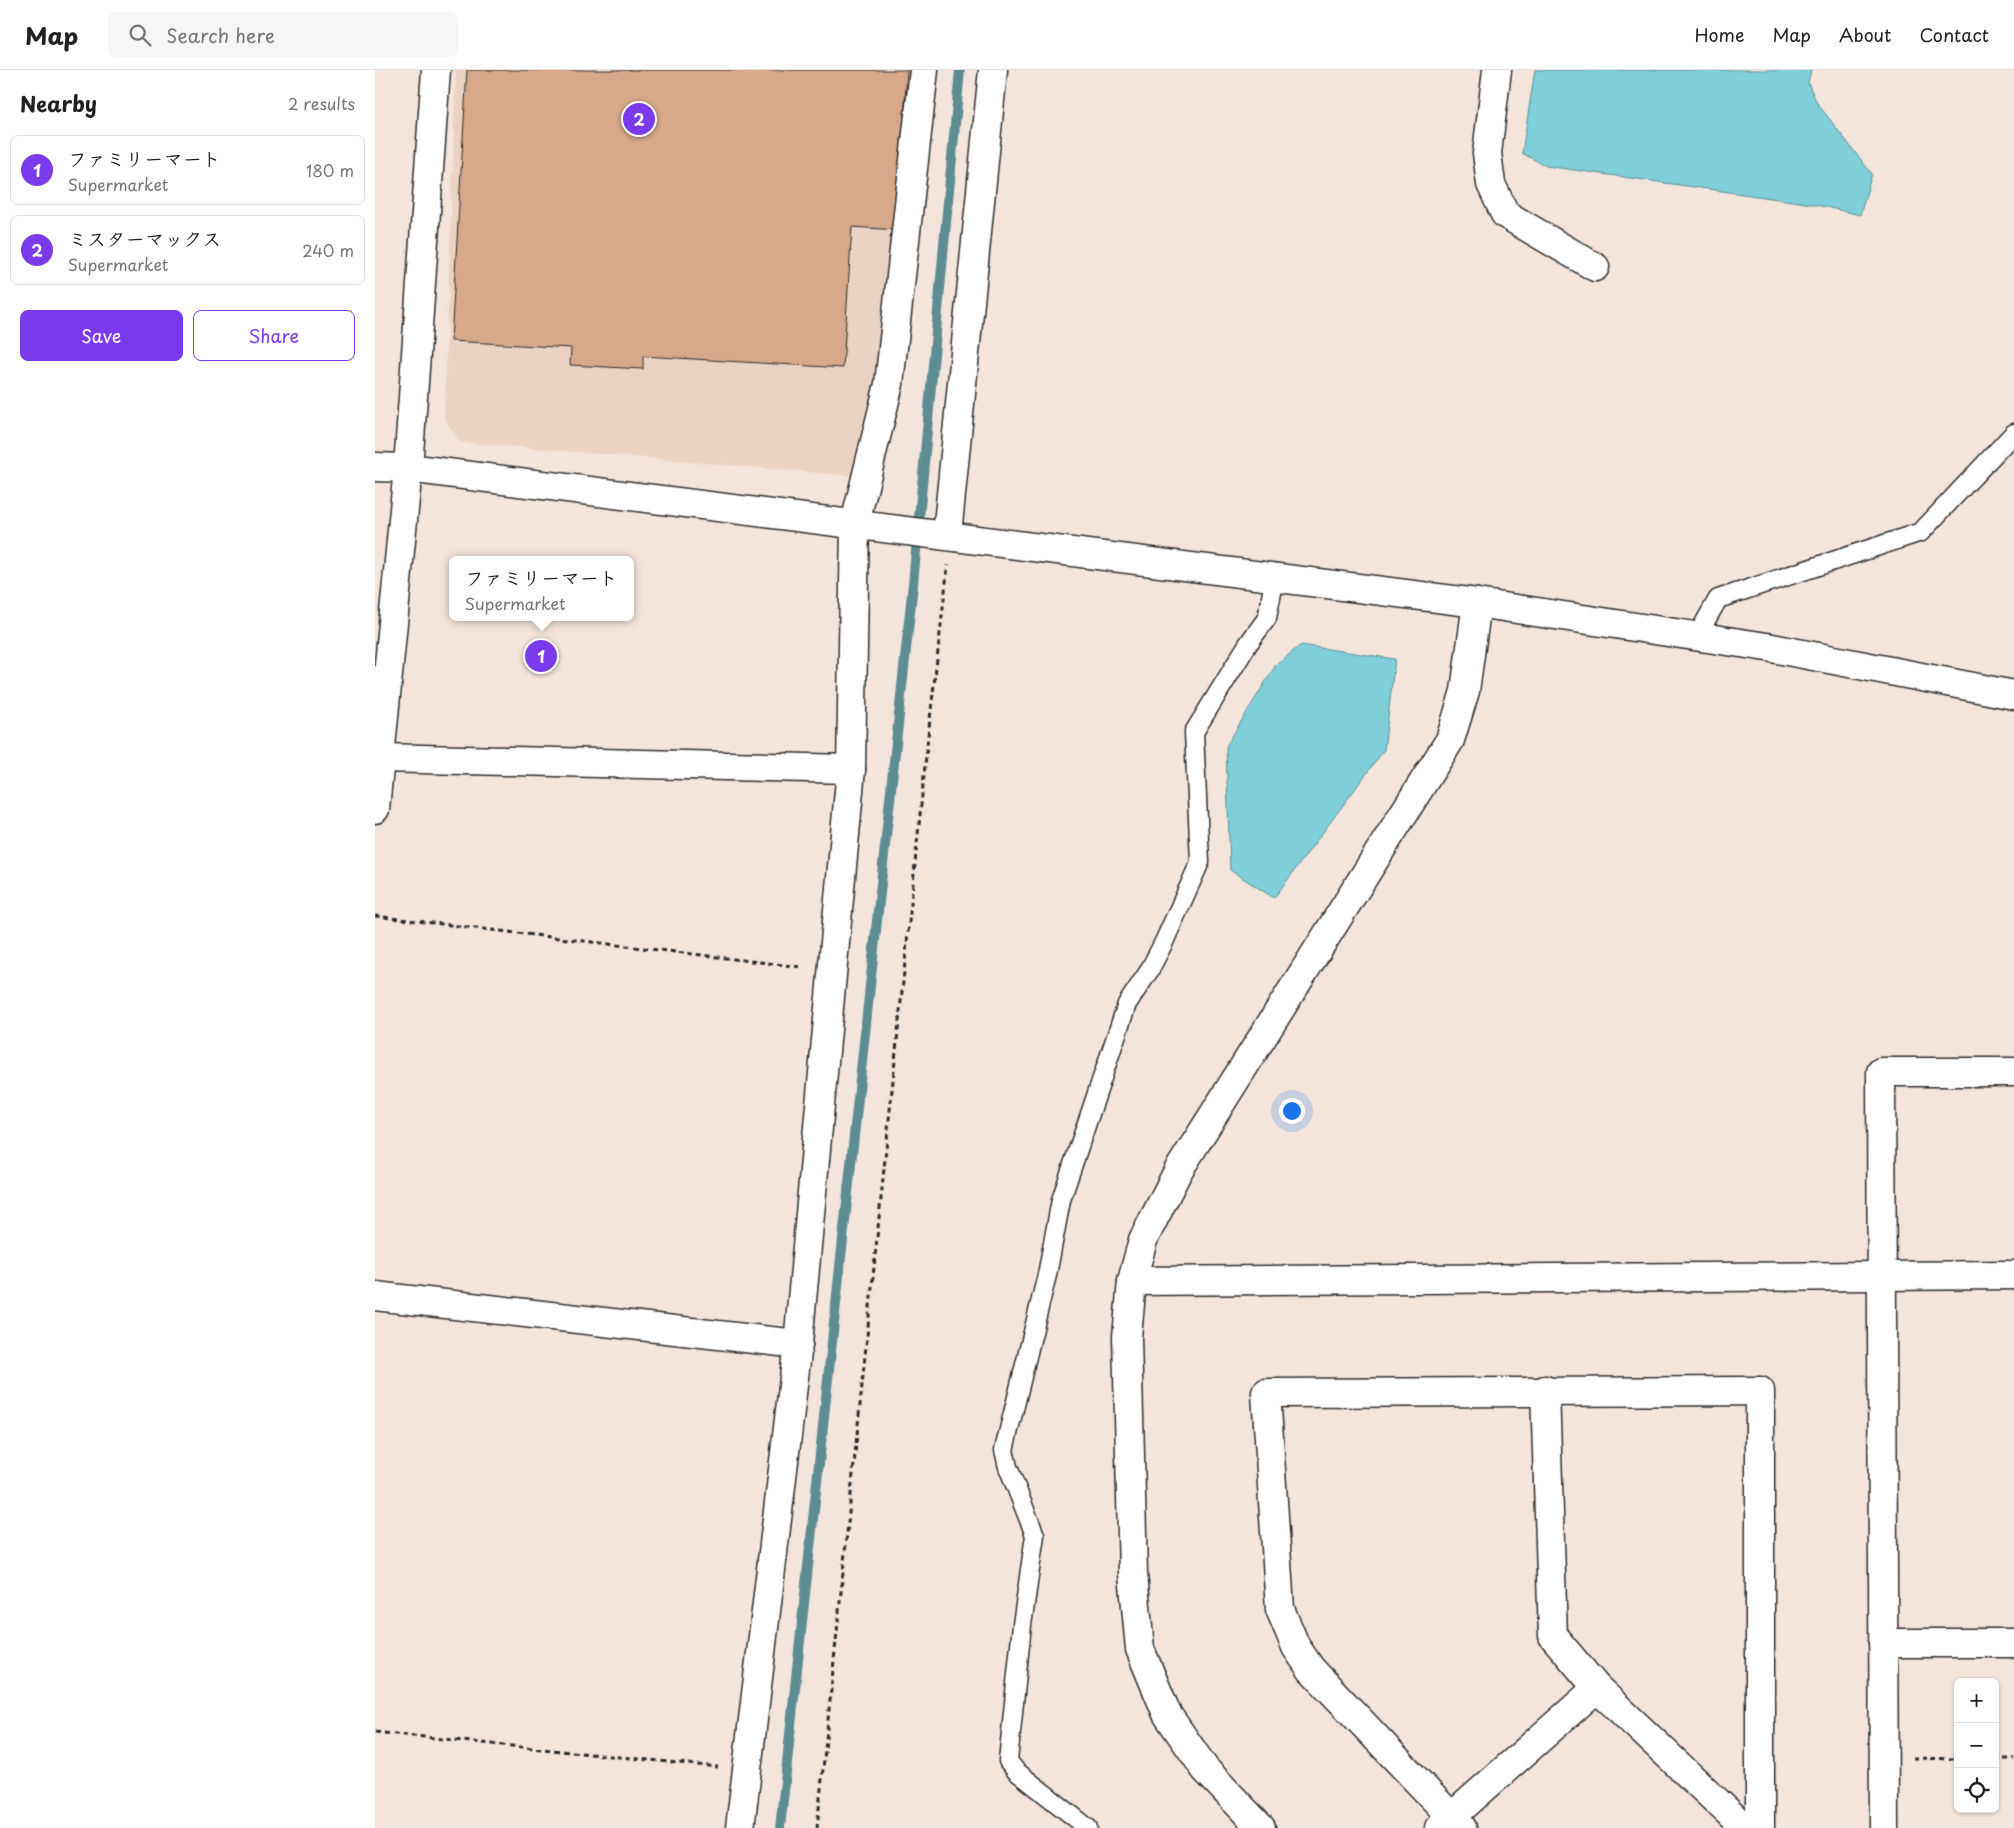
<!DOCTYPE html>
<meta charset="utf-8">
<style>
:root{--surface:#fff;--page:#f6f6f6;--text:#202124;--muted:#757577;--line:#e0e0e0;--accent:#7c3aed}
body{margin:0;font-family:"Playpen Sans","Klee One",sans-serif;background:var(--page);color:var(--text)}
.controls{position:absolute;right:15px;bottom:15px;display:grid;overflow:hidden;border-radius:8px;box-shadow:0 1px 4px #0004}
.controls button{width:45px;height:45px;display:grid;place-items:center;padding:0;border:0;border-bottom:1px solid var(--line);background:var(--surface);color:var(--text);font:25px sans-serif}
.you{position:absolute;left:916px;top:1040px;width:18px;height:18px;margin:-12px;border:4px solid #fff;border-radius:50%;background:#1a73e8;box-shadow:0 0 0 8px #1a73e833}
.badge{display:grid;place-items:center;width:32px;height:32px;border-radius:50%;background:var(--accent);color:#fff;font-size:16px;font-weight:700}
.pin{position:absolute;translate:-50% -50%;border:2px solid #fff;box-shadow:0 1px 5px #0006}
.popup{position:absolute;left:74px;top:486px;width:185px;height:65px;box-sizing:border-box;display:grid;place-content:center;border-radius:8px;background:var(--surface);filter:drop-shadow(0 1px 4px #0005);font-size:16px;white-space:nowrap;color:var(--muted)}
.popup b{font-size:19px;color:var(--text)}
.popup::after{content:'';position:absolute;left:50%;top:100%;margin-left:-10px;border:10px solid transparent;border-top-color:var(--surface)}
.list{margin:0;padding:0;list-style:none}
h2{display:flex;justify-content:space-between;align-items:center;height:65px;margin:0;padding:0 20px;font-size:21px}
h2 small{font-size:16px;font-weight:400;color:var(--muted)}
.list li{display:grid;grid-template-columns:32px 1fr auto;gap:15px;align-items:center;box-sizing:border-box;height:70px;margin:0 10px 10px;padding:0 10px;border:1px solid var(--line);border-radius:8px}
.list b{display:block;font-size:19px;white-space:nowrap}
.list p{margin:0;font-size:16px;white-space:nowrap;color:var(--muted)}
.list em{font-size:16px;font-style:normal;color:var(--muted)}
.actions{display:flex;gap:10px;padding:15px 20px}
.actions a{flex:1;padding:11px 0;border:1px solid var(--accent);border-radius:8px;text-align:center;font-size:18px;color:var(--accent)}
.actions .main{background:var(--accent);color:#fff}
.icon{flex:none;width:28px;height:28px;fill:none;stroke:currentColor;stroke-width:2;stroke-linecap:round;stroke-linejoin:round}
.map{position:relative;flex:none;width:1639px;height:1758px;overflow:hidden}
header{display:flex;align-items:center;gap:30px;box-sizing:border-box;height:70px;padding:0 25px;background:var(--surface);border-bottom:1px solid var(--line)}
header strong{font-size:24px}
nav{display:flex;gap:28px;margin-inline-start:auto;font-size:18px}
.search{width:350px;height:45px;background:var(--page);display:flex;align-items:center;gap:12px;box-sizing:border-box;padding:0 18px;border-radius:8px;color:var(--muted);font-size:19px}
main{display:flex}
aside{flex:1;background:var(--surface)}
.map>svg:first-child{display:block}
.built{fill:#ebd3c3}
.water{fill:#7ecfd9;stroke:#5d8d93}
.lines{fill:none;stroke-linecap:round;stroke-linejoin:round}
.stream{stroke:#5d8d93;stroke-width:10}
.building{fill:#d7a88a;stroke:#2b2b2b}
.service-casing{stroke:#2b2b2b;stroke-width:21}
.minor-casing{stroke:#2b2b2b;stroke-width:31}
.tertiary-casing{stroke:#2b2b2b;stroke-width:31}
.path{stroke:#2b2b2b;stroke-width:3;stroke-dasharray:5 4;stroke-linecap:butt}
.service{stroke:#fff;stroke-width:18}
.minor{stroke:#fff;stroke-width:28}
.tertiary{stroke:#fff;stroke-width:28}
</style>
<header>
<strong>Map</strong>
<div class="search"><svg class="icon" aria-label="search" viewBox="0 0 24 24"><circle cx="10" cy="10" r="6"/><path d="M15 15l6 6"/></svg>Search here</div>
<nav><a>Home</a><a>Map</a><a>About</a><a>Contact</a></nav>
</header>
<main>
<aside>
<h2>Nearby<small>2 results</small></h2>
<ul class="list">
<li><span class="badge">1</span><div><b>ファミリーマート</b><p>Supermarket</p></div><em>180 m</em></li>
<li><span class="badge">2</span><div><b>ミスターマックス</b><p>Supermarket</p></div><em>240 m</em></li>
</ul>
<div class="actions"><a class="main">Save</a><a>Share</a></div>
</aside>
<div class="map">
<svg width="1639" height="1758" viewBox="0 0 1639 1758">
<rect width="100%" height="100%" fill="#f3e5dc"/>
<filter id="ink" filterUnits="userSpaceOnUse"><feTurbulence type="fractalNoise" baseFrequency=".02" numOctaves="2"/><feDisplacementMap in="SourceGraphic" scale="10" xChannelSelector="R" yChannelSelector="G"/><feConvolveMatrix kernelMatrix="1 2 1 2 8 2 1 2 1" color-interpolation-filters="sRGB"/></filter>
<g filter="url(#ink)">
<!-- built -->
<polygon class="built" points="81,0 536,0 504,306 479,406 85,372 69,348"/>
<!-- water -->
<g class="water">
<polygon points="1160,0 1436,0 1433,13 1442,33 1497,104 1485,145 1438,134 1171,96 1147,83"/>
<polygon points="926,575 1020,589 1009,680 899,828 855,800 851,676 901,595"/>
</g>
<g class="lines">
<!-- stream -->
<polyline class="stream" points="405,1758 538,514 585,0"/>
</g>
<!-- building -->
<polygon class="building" points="92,0 532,0 522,160 477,157 468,298 268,286 268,299 195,295 196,278 76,271"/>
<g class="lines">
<defs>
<g id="service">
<polyline points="1322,566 1343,529 1546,462 1639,363"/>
<polyline points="713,1758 641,1701 633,1691 647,1555 660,1465 633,1397 629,1380 672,1205 686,1130 752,934 774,901 789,872 825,792 819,662 873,574 892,548 900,507"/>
</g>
<g id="minor">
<polyline points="1122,0 1112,83 1116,114 1130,144 1220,197"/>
<polyline points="572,465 618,0"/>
<polyline points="5,688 476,699"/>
<polyline points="757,1211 1639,1205"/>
<polyline points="0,1226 423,1274"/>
<polyline points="1170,1320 1178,1566 1222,1618"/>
<polyline points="1508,1573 1639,1573"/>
<polyline points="365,1758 423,1274 476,699 480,453 514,314 549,0"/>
<polyline points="1064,1758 1222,1618 1370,1758"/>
<polyline points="1087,1758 936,1599 921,1577 905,1539 891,1323 1385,1321 1385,1758"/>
<polyline points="1509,1758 1506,1002 1639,1002"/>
</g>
<g id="tertiary">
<polyline points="0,397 33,398 1102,533 1392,577 1639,625"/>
<polyline points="0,739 33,398 61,0"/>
<polyline points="886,1758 830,1699 792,1644 765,1579 758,1504 752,1267 757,1211 768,1170 803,1101 1075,670 1090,621 1102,533"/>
</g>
</defs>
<!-- service casing -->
<use href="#service" class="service-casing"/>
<!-- minor casing -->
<use href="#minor" class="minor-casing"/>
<!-- tertiary casing -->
<use href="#tertiary" class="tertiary-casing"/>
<!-- path -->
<g class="path">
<polyline points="0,846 426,897"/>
<polyline points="0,1662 343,1697"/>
<polyline points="1538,1688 1583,1689"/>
<polyline points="1620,1689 1639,1689"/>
<polyline points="442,1758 553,666 573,495"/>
</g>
<!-- service -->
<use href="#service" class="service"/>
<!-- minor -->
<use href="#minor" class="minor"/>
<!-- tertiary -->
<use href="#tertiary" class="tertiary"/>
</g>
</g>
</svg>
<div class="controls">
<button>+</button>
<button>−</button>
<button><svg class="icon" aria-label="locate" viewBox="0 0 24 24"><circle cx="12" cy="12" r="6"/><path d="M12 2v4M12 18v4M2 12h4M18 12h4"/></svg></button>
</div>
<div class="you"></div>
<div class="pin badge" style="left:166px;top:586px">1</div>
<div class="popup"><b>ファミリーマート</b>Supermarket</div>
<div class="pin badge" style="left:264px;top:49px">2</div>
</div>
</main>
